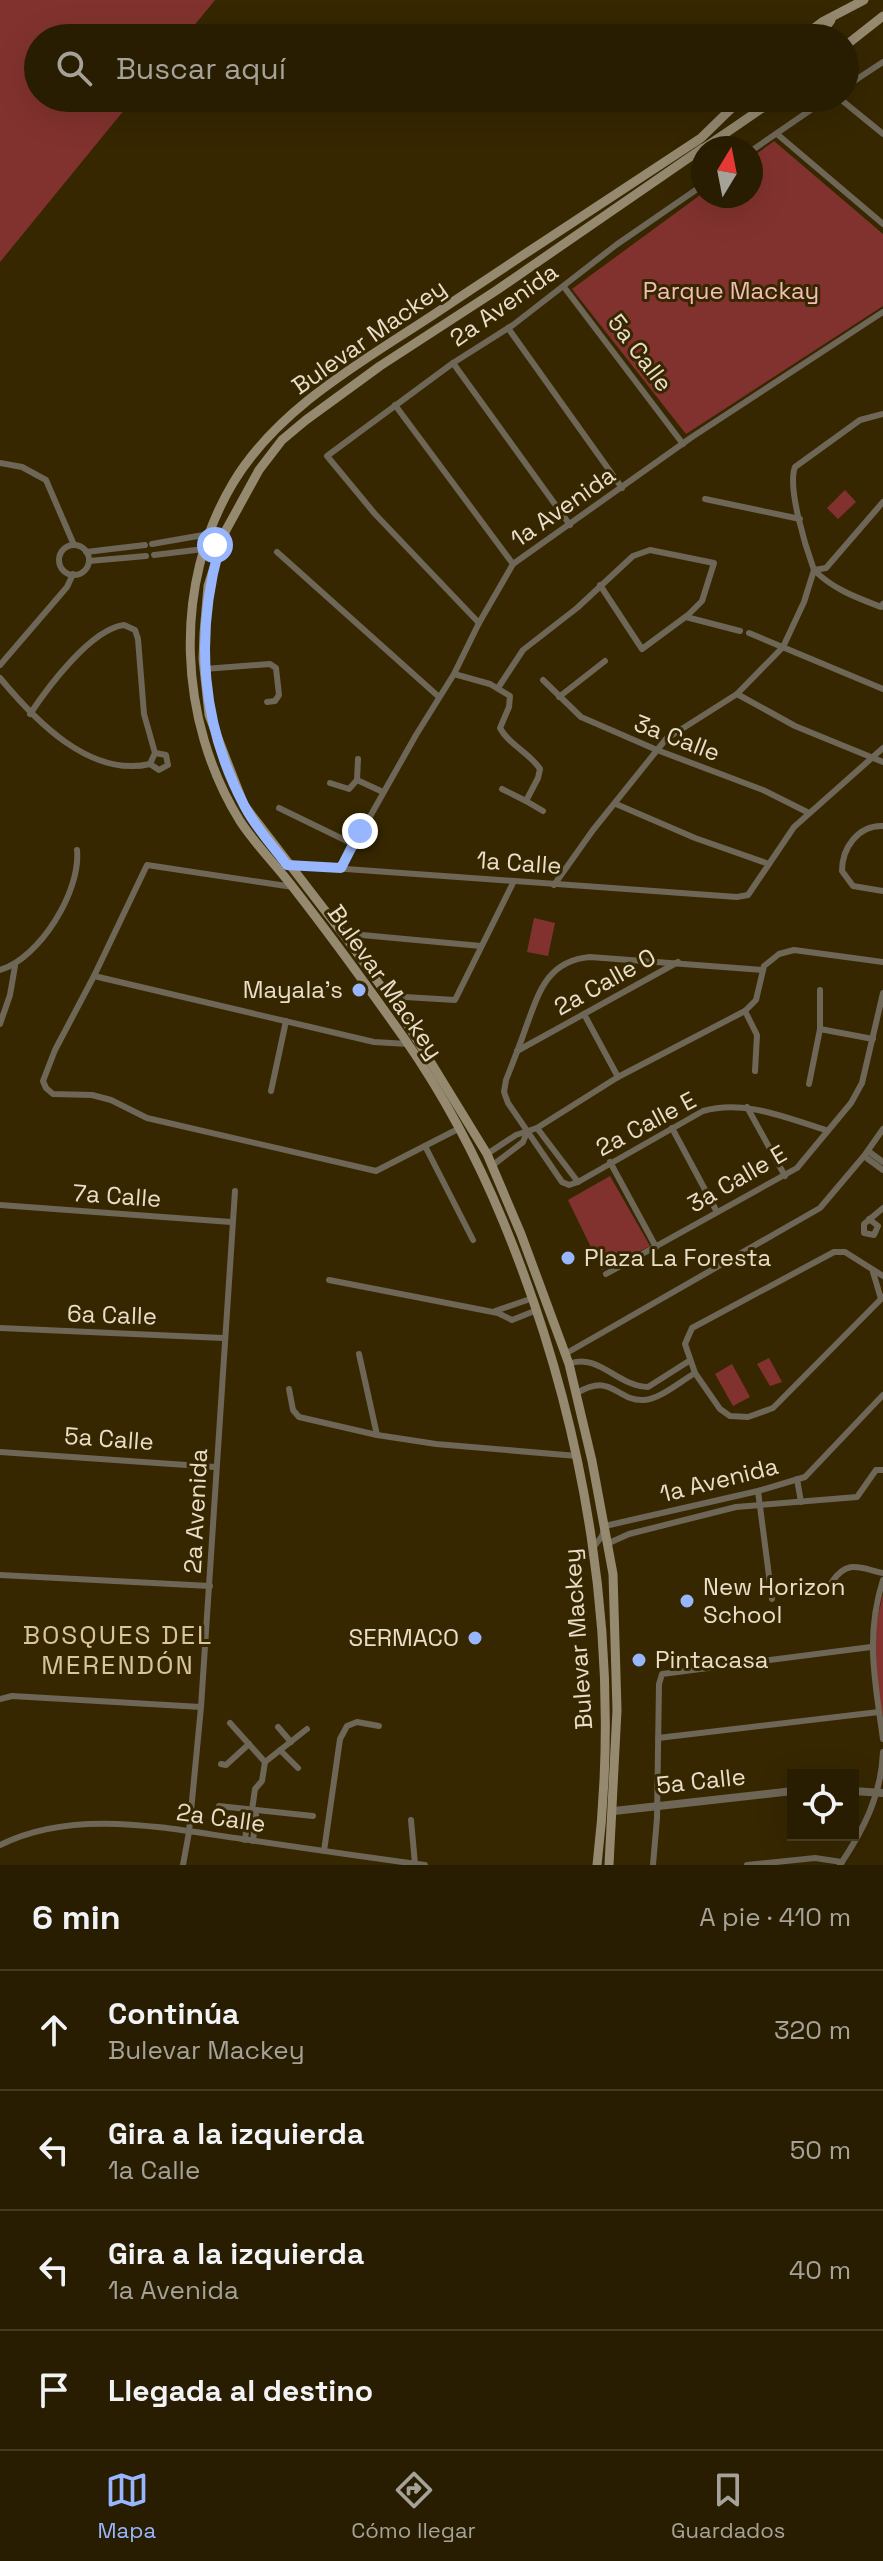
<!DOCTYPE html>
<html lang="es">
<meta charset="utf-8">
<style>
:root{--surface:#281d00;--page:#30260a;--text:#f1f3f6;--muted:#a5a299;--line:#443b22;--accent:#97b6fd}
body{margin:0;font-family:"Space Grotesk",sans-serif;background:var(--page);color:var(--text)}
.controls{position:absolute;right:24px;bottom:24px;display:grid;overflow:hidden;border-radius:0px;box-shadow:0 8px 32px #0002}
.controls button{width:72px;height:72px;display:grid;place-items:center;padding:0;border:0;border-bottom:2px solid var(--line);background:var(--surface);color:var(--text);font:40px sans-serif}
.compass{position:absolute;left:691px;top:136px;width:72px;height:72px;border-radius:50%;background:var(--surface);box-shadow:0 8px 32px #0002;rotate:10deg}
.stop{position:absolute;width:24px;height:24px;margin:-18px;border:6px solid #97b6fd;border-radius:50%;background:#fff}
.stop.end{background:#97b6fd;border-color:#fff;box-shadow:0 2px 8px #0008}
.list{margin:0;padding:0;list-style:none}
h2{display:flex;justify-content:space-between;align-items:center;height:104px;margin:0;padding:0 32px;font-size:34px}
h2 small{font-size:26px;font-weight:400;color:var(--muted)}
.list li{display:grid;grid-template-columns:52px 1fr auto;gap:24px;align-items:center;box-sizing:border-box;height:120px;padding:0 32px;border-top:2px solid var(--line)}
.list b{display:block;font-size:30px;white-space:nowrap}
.list p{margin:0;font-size:26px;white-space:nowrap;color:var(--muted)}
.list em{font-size:26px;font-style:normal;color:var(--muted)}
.icon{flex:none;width:44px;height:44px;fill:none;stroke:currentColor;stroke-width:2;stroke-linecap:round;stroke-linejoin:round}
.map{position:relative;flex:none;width:883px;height:1865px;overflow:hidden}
.search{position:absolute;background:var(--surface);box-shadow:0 8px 32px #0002;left:24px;right:24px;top:24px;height:88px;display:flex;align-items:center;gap:20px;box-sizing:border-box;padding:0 28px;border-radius:44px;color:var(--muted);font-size:30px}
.sheet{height:584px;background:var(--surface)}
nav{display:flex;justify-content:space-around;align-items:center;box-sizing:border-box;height:112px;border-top:2px solid var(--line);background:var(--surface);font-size:22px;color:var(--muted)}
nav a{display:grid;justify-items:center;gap:4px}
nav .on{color:var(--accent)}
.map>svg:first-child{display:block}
.green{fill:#82322e}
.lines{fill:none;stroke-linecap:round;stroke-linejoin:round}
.minor{stroke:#6e6656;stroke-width:6}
.tertiary{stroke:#6e6656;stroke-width:8}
.secondary{stroke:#95896f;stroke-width:9}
.route{stroke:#97b6fd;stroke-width:10}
.poi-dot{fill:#97b6fd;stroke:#362700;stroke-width:3}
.labels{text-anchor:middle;stroke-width:6;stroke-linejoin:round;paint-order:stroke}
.park-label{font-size:24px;fill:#f3bcb6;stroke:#362700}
.street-label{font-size:24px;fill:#e8dec9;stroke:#362700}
.poi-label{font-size:24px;fill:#e8dec9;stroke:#362700;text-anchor:start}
.neighbourhood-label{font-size:26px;letter-spacing:2px;fill:#d8c59c;stroke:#362700}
</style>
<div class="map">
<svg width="883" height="1865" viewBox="0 0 883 1865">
<rect width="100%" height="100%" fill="#362700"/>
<!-- green -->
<g class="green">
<polygon points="0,0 215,0 184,38 38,38 38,98 134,98 0,262"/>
<polygon points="774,141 883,234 883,306 686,434 572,289 703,193 703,196 751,196 751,158"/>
<polygon points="845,490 856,502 838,519 827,508"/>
<polygon points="534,918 555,923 548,956 527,952"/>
<polygon points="610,1176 650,1246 602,1270 568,1200"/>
<polygon points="769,1358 782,1382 770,1386 757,1364"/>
<polygon points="732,1364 750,1397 733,1406 715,1374"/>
<polygon points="883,1594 883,1719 871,1647"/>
</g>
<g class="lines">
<!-- minor -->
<g class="minor">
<polyline points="845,87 883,62"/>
<polyline points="839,98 883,134"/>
<polyline points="777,134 883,224"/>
<polyline points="751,151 828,98"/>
<polyline points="564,287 683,444"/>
<polyline points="508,328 622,488"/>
<polyline points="453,363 570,525"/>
<polyline points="395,405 513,564"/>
<path d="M883,414L860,420L795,467C787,488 806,548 814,570L826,568L883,502"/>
<polyline points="0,463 22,467 46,480 74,545"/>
<polyline points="705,499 800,519"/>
<polyline points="152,544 209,534"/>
<circle cx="74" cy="560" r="15"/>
<polyline points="86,552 145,545"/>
<polyline points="277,552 439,697"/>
<polyline points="154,555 204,549"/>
<polyline points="89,561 146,556"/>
<polyline points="686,617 740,631"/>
<polyline points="479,623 375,514 327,456 453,363 513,325 616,245 703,185"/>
<polyline points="749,633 883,689"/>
<polyline points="0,665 67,587 73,574"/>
<polyline points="204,669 270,664 276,668 279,695 275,701 267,702"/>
<path d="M454,674L490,684L510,696L509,707L500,728C509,745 529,752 540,769L538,778L526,801L502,789"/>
<path d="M0,678C34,719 89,778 150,764L155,753L144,714L138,639L135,630L124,625C91,629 48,687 30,714"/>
<polyline points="543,680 581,717 657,750 763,790 809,813"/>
<polyline points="498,688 523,650 577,608 633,556 650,550 714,563 702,601 688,615 642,649 600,585"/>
<polyline points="737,694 795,726 883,762"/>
<polyline points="559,697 605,661"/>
<polyline points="358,759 357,780 383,792"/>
<polyline points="150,764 159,770 168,765 166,755 155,753"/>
<polyline points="330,783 349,789 357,780"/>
<polyline points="526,801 543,811"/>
<polyline points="616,804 695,838 769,864"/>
<polyline points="279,808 353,844"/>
<path d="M883,826C858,825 842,848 842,871L853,886L883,891"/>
<polyline points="290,865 737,897 748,895 794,827 883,748"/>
<polyline points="341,868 416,735 454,674 479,623 513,564 692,437 883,312"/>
<path d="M554,885L593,830L666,739L737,694L783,647L804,602L814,570C833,589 855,597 881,607L883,604"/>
<polyline points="293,887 147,865 94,976 55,1050 43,1081 46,1088 53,1094 92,1095 111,1100 147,1118 376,1171 458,1129"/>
<polyline points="362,935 481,946"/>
<path d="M0,970C40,958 81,891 77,850"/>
<path d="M763,970L590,957C547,961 539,992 526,1027C520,1045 513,1062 506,1080L504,1092L508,1103L562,1182L569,1185L578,1182L703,1111C744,1099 786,1118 826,1130"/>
<polyline points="94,976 374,1042 408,1044"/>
<polyline points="388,996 455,1000 514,881"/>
<polyline points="745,1011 757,1035 755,1071"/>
<polyline points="584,1014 618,1077"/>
<polyline points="0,1024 10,995 15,966"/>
<polyline points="820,1029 873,1039"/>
<polyline points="517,1051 678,962"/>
<polyline points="809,1084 820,1029 820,990"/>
<polyline points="271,1091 286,1021"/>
<polyline points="747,1107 785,1176"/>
<polyline points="537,1128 578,1182"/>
<polyline points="672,1128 717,1212"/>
<polyline points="425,1146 473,1240"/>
<polyline points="868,1151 883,1162"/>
<polyline points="487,1154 516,1135 537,1128 618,1077 745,1011 756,1000 764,966 779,954 794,950 883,962"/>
<polyline points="864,1156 883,1170"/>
<polyline points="610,1162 656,1247"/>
<polyline points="493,1165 523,1142 527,1132"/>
<polyline points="0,1205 231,1222"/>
<polyline points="869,1219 878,1226 874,1235 864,1233 864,1224 883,1208"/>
<polyline points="873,1272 881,1299"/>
<polyline points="606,1274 797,1168 851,1103 862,1083 883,993"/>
<polyline points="883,1276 845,1252 834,1252 692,1328 685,1344 695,1373 720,1409 730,1416 748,1417 773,1408 883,1297"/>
<polyline points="329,1280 498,1313 512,1320 537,1310"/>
<polyline points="495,1311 533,1298"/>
<polyline points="0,1328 223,1338"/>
<polyline points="359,1354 377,1435"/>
<polyline points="565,1354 820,1208 864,1156 883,1129"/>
<path d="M569,1364C597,1352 619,1387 648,1387L689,1361"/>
<polyline points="289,1389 293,1410 299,1417 377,1435 436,1444 577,1456"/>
<path d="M577,1393C613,1372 615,1401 644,1400C660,1399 681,1381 695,1373"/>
<polyline points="0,1452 215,1467"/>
<polyline points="797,1479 801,1502"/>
<polyline points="758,1491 772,1599"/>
<polyline points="609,1543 629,1534 736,1507 857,1497 876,1470 883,1470"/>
<polyline points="593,1548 602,1536 605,1526 758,1491 805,1477 883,1395"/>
<polyline points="0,1575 210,1586"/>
<path d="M883,1580C865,1637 875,1681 883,1739"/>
<path d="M832,1582C847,1559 860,1568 883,1573"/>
<polyline points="0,1699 12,1696 201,1707"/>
<polyline points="230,1723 265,1762 262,1781 255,1789 252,1810"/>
<polyline points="278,1727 291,1742"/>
<polyline points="658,1738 879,1712"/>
<polyline points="280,1750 298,1768"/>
<polyline points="265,1762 307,1729"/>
<polyline points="221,1764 226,1765 249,1744"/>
<polyline points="219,1806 313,1816"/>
<polyline points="411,1820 415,1864"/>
<polyline points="245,1840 248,1814 252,1810 256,1815 253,1841"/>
<path d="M0,1845C74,1808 164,1828 242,1839C303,1848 364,1857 425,1865"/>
<polyline points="324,1851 340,1739 347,1726 357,1722 379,1726"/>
<polyline points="183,1865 189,1832 201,1707 235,1191"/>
<polyline points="653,1865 657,1818 659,1684 662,1674 871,1647"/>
<polyline points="747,1865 815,1858 842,1862"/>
<path d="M840,1865C864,1829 881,1796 883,1752"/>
</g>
<!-- tertiary -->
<g class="tertiary">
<polyline points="853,1791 883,1793"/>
<polyline points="614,1811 793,1791"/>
</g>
<!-- secondary -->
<g class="secondary">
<polyline points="801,38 822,22 864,0"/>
<polyline points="826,38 823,31 831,20"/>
<polyline points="845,46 883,16"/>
<polyline points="704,148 777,98"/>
<path d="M597,1865C623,1647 587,1424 503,1221C477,1158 443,1094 404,1038C368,987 331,936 292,886C276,865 255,844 240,821C178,721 172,585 233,483C281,403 373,356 448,305C532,249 616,194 701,138L742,98"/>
<polyline points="609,1865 617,1710 613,1574 592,1461 569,1364 521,1234 487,1154 403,1017 350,943 244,805 209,715 203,659 204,633 208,586 226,530 259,470 282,440 306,420 380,366 497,290 703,148"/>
</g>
</g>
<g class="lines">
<!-- route -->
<path class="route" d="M215,545L218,542L219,549C195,636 201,724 244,805C255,827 273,846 287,865L341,868L360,831"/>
</g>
<!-- markers -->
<g class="poi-dot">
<circle cx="359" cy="990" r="8"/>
<circle cx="568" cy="1258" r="8"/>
<circle cx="687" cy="1601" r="8"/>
<circle cx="475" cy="1638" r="8"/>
<circle cx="639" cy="1660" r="8"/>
</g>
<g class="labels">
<!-- park labels -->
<g class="park-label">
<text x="731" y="299">Parque Mackay</text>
</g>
<!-- street labels -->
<g class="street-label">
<text transform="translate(504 305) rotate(-35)" y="8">2a Avenida</text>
<text transform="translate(369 337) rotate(-35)" y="8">Bulevar Mackey</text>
<text transform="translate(640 353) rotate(53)" y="8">5a Calle</text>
<text transform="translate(563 507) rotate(-35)" y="8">1a Avenida</text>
<text transform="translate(677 738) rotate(21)" y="8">3a Calle</text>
<text transform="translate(519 863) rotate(4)" y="8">1a Calle</text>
<text transform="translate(385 982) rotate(55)" y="8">Bulevar Mackey</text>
<text transform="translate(605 982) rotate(-29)" y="8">2a Calle O</text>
<text transform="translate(646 1124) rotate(-28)" y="8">2a Calle E</text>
<text transform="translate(737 1179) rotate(-30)" y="8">3a Calle E</text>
<text transform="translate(117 1196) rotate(4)" y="8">7a Calle</text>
<text transform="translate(112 1315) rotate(2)" y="8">6a Calle</text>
<text transform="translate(109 1439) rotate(4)" y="8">5a Calle</text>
<text transform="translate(719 1480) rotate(-14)" y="8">1a Avenida</text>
<text transform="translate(196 1511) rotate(-87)" y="8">2a Avenida</text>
<text transform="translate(578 1639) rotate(-94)" y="8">Bulevar Mackey</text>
<text transform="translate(701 1781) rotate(-6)" y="8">5a Calle</text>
<text transform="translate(221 1818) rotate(8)" y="8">2a Calle</text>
</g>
<!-- poi labels -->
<g class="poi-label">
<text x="343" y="998" text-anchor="end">Mayala's</text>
<text x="584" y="1266">Plaza La Foresta</text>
<text x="703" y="1595">New Horizon<tspan x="703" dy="28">School</tspan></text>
<text x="459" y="1646" text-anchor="end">SERMACO</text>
<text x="655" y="1668">Pintacasa</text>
</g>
<!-- neighbourhood labels -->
<g class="neighbourhood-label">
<text x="118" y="1644">BOSQUES DEL<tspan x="118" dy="30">MERENDÓN</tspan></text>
</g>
</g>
</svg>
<div class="controls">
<button><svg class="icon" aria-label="locate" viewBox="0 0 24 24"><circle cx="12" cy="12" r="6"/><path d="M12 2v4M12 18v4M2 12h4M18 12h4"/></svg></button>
</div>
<svg class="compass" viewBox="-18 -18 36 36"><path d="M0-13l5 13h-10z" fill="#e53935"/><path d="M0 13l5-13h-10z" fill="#a5a299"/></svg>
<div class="stop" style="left:215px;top:545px"></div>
<div class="stop end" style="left:360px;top:831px"></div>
<div class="search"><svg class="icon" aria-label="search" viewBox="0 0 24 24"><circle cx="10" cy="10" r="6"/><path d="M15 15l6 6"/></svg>Buscar aquí</div>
</div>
<section class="sheet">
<h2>6 min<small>A pie · 410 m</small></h2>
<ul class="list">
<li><svg class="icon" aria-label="ahead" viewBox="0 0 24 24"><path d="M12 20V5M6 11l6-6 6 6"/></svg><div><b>Continúa</b><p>Bulevar Mackey</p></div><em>320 m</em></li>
<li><svg class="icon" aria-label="left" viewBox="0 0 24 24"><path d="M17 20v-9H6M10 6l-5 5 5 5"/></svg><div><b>Gira a la izquierda</b><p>1a Calle</p></div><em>50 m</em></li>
<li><svg class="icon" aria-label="left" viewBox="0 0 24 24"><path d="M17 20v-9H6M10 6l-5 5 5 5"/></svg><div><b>Gira a la izquierda</b><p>1a Avenida</p></div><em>40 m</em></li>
<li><svg class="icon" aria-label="arrive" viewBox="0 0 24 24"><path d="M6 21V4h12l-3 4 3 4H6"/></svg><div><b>Llegada al destino</b></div></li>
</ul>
</section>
<nav>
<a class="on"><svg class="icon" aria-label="map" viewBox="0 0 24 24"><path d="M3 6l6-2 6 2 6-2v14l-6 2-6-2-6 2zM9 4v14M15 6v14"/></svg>Mapa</a>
<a><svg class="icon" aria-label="directions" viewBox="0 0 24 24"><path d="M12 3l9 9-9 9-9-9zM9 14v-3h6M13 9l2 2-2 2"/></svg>Cómo llegar</a>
<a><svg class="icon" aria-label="saved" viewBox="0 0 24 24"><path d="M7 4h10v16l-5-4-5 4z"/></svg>Guardados</a>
</nav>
